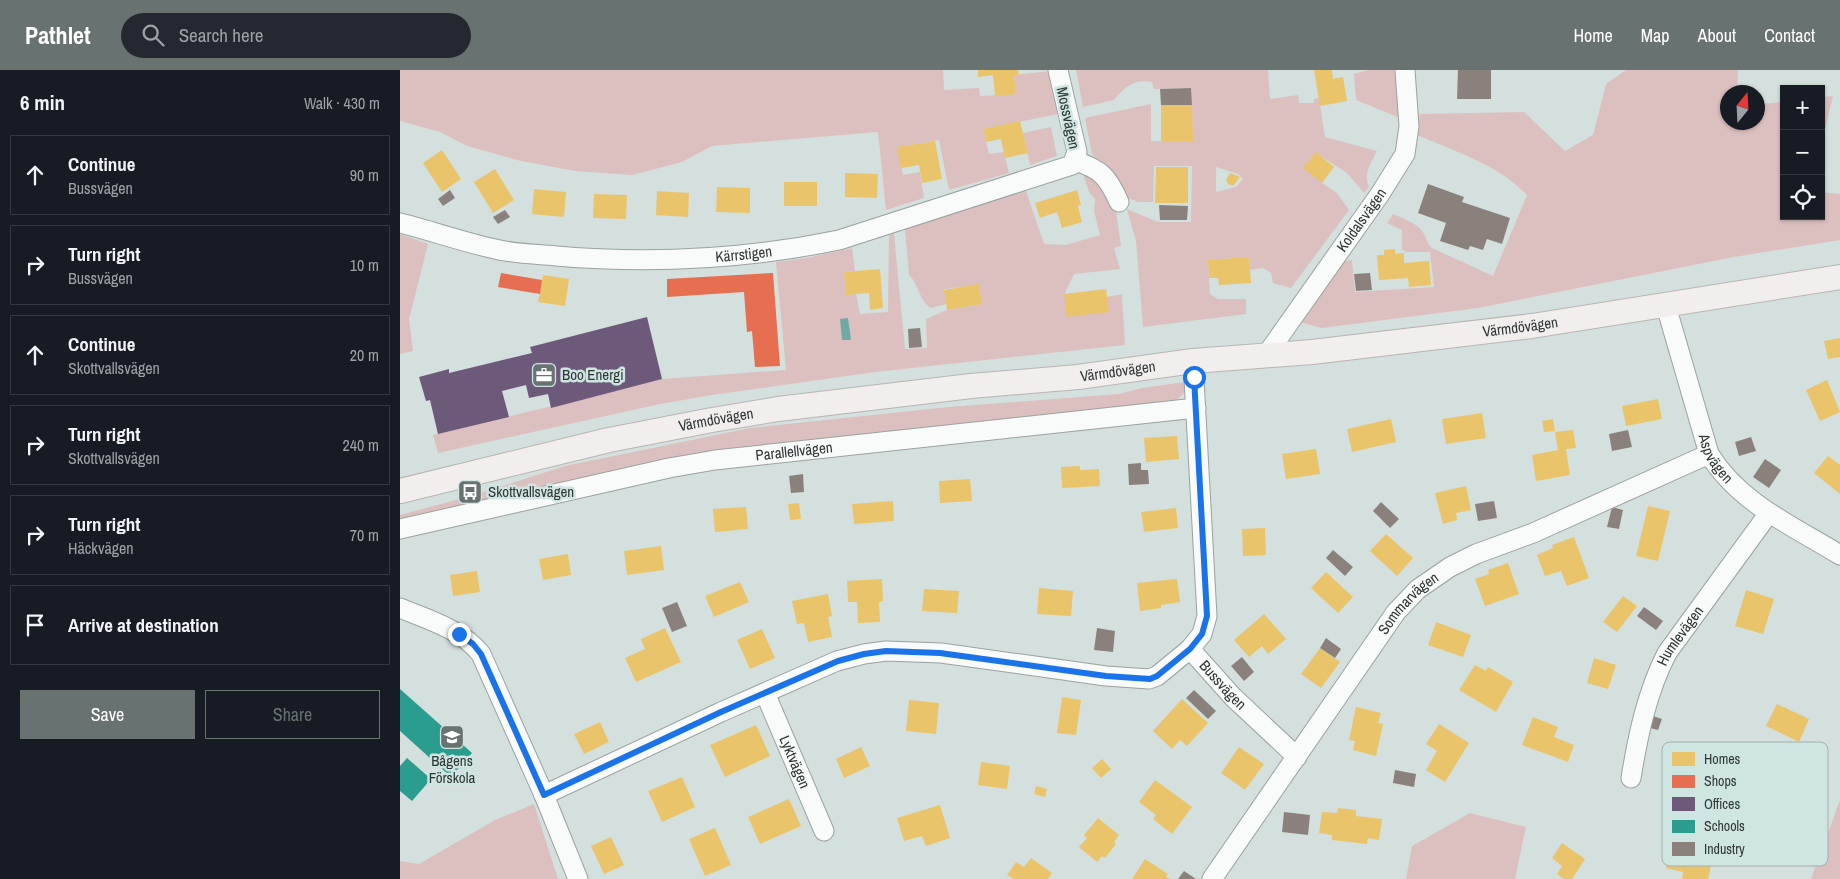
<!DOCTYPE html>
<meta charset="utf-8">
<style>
:root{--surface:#171b24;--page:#242831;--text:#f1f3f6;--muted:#9ea1a6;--line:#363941;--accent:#687271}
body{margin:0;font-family:"Archivo Narrow",sans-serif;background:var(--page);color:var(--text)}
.controls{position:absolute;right:15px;top:15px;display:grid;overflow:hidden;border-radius:0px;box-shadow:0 1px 4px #0004}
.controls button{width:45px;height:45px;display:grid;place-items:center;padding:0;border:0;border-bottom:1px solid var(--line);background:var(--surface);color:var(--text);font:25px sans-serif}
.compass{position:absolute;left:1320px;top:15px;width:45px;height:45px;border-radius:50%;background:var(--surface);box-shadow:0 1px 4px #0004;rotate:18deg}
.stop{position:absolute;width:15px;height:15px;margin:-11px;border:4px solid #1a73e8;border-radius:50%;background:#fff}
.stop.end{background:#1a73e8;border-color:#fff;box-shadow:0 1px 5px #0008}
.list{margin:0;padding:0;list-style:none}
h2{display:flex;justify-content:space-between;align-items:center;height:65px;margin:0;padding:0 20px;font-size:21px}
h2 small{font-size:16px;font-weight:400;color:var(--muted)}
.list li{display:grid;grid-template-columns:32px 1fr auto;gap:15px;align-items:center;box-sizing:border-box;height:80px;margin:0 10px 10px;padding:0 10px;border:1px solid var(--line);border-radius:0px}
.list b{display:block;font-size:19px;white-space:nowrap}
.list p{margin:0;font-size:16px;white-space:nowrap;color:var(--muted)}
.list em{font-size:16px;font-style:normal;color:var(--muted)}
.actions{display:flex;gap:10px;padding:15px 20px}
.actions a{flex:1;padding:11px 0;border:1px solid var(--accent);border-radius:0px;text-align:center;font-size:18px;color:var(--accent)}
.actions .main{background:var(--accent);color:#fff}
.icon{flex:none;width:28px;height:28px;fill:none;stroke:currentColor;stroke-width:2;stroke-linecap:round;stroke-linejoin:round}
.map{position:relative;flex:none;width:1440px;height:809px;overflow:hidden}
header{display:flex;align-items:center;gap:30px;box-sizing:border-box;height:70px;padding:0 25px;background:var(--accent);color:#fff}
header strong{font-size:24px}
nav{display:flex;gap:28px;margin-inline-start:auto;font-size:18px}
.search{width:350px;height:45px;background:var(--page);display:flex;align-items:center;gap:12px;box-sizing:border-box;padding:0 18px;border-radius:28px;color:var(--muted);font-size:19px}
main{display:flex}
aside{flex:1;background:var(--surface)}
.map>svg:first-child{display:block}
.green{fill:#dcc0bf;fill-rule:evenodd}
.water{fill:#6faaa4}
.homes{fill:#e9c46a}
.shops{fill:#e76f51}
.offices{fill:#6d597a}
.schools{fill:#2a9d8f}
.industry{fill:#8a817c}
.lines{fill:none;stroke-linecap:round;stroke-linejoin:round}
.minor-casing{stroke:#99a2a0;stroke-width:21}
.major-casing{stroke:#b8b5b4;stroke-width:26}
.minor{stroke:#f9fafa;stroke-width:19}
.major{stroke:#f2eeee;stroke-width:24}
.route{stroke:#1a73e8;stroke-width:6}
.labels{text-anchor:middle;stroke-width:5;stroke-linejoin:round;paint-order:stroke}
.street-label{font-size:15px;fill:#2e3736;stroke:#cfe5e2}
.poi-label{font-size:15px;fill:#2e3736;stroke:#cfe5e2;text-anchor:start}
.key{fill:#cfe5e2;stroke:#9fb1ae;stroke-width:1}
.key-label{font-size:14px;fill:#2e3736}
</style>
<header>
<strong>Pathlet</strong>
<div class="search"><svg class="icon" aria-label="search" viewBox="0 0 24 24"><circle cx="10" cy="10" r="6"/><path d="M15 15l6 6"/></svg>Search here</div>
<nav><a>Home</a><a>Map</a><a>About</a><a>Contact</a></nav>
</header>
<main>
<aside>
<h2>6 min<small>Walk · 430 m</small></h2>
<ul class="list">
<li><svg class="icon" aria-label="ahead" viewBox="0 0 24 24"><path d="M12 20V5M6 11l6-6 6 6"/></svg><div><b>Continue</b><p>Bussvägen</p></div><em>90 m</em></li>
<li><svg class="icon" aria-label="right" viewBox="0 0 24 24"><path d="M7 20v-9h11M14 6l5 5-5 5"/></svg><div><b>Turn right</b><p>Bussvägen</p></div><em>10 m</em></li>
<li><svg class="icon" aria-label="ahead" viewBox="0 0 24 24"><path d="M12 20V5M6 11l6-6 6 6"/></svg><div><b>Continue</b><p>Skottvallsvägen</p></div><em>20 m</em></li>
<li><svg class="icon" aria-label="right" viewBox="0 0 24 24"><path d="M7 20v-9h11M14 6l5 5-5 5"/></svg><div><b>Turn right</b><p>Skottvallsvägen</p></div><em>240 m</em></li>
<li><svg class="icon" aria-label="right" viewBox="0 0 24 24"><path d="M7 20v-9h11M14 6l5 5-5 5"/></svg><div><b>Turn right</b><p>Häckvägen</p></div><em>70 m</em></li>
<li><svg class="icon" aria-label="arrive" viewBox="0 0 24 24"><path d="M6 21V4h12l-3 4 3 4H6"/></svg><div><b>Arrive at destination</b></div></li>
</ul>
<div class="actions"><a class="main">Save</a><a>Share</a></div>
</aside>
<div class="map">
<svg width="1440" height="809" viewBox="0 0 1440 809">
<rect width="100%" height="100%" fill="#d4e0de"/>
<!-- green -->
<g class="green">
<polygon points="0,0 543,0 544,20 579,18 580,26 616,24 614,5 650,1 658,44 583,59 589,84 604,82 609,103 549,120 539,70 498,77 503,105 520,102 524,128 486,140 478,62 312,76 282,92 232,105 175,101 121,91 67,76 40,62 0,51"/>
<path d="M676,0H868L870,29L898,25L899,33H914V29L919,28L925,67L977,81C971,93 963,104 969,117L964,123L947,103L916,83L922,113L937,123L949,140L891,218L873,213L871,203L863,198L850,200L849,187L808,190L810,224L818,229H846V244L743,257L736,171L727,139L758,152H791L792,96H754L753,132H738L723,126L692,84L685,48L751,34V71H792L791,18L754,19L752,12C734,9 725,17 714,30L683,37ZM816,97L838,104L843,109L836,117L816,122Z"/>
<polygon points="968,0 999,0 1000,48 956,30 954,4"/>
<path d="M1226,0H1338L1337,22H1328V52H1358V34L1384,32V146H1421V122L1440,124V170L1334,187L1078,238L922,258L896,251L940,192L952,190L955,222L1034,217L1030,182H1005V180H1002V160L987,153L993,144C1002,148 1015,152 1022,161C1027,167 1025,172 1032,178L1093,206L1127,125C1099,95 1054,81 1017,65L1020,44L1124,42L1165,81L1193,65L1206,14Z"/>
<polygon points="1433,26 1421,78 1421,27"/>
<polygon points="651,57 657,86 630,95 623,63"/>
<path d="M681,98L696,104L716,140L721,176L714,178L720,199L674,204L664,225L707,227L722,224L725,275L475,302L312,325L260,334L38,383L33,365L262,309L386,300L376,192L407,188L452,178L455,201L444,202L446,225L456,224L460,244L488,242L489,165L494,163L505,279L527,278L526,249L547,240L582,234L579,215L544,219L546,234L531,238C519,231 519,214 509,205L505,159L625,118L644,174L666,175L700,165L694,141L695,129L689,122Z"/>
<polygon points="0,164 28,174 9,249 13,281 0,284"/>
<polygon points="785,312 784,323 774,333 533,359 0,453 0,445 74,425 165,396 350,358 549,337 719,324 742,318"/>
<polygon points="1440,730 1440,809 1411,809"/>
<polygon points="134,734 158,809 0,809 0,791 19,794 95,750"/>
<polygon points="1070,743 1126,757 1115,809 1006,809 1012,776"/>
</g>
<!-- water -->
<polygon class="water" points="448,248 451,270 442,270 440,249"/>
<!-- homes -->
<g class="homes">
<polygon points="578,0 618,0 619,5 614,5 616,24 595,26 593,5 578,7"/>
<polygon points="914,0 932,0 933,9 943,7 947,31 920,36"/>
<polygon points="761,35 792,35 793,71 761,71"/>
<polygon points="620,51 628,83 605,88 601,69 586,72 583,59"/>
<polygon points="535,71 542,109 522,113 519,95 501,98 497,77"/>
<polygon points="42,80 61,109 42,122 23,93"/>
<polygon points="916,82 934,97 922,113 903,98"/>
<polygon points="756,97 788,97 788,133 755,133"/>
<polygon points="95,99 114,130 93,143 74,112"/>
<polygon points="445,103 478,104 477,128 445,127"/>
<polygon points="830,103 840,107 833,116 828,114 826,110"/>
<rect x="384" y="112" width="33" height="24"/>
<polygon points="317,117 350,118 350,143 316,142"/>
<polygon points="134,119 166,122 164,147 132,144"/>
<polygon points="677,120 681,135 678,136 682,152 662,158 657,142 640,148 635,133"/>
<polygon points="257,121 289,123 288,147 256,145"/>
<polygon points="194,124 227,125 226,149 193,148"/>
<polygon points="995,179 995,184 1004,183 1004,193 1029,191 1031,215 1009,217 1008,208 979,210 977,185 984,185 984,180"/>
<polygon points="849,187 851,213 819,215 818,208 809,208 808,190"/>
<polygon points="480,199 483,238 470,240 469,223 446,225 444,202"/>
<polygon points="143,205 169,209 165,236 138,232"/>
<polygon points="579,214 582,234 547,240 544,220"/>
<polygon points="706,219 709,242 667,247 664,224"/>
<polygon points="1440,268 1440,287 1428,289 1424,271"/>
<polygon points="1427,310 1440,342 1420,351 1406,320"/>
<polygon points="1258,329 1262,349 1226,356 1222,336"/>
<polygon points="1082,343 1086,368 1046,374 1042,349"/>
<polygon points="991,349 996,372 952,382 947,359"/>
<polygon points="1153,349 1155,361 1144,362 1142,351"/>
<polygon points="1173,360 1176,378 1166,379 1170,405 1136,411 1132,385 1158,380 1155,362"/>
<polygon points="777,366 779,389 746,392 744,368"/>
<polygon points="916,379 920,404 886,409 882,384"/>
<polygon points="1428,386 1440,395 1440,424 1414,403"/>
<polygon points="680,396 680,400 699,399 700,416 662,418 661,397"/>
<polygon points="570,409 572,431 540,433 539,411"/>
<polygon points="1066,416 1071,440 1056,443 1057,450 1043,454 1035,423"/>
<polygon points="493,431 494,451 454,454 452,434"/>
<polygon points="399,433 401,449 390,450 388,434"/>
<polygon points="1248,436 1270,441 1258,491 1236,486"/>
<polygon points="346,437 348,459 315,462 313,439"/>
<polygon points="776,438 778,458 744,462 741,442"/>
<polygon points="865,458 866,485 843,486 842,459"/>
<polygon points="986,464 1013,488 997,506 970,481"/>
<polygon points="1174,467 1189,508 1167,516 1161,501 1145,506 1137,485 1153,478 1152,475"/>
<polygon points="261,476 264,500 227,505 224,481"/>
<polygon points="168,484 171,505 143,510 139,489"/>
<polygon points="1108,493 1119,524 1085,536 1075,509 1089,504 1088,500"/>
<polygon points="77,501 80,522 53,526 50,505"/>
<polygon points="926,502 953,527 938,543 911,518"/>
<polygon points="482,509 483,531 479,532 480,552 458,553 457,532 448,532 447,511"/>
<polygon points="777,509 780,532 761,535 761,538 740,541 737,513"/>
<polygon points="340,512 349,532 314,547 305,526"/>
<polygon points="639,518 673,521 671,546 637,544"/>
<polygon points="524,519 559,521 557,543 522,541"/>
<polygon points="1346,520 1374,529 1363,564 1335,556"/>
<polygon points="428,524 432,546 428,547 432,567 408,572 404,553 397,554 392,531"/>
<polygon points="1223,526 1237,536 1217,562 1203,552"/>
<polygon points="864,544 886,569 868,584 862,576 849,587 834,570"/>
<polygon points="1036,552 1071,565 1063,587 1028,575"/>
<polygon points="265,558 281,592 236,612 225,588 245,579 241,569"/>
<polygon points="362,559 375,588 350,599 337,570"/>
<polygon points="920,578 940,592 921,618 901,604"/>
<polygon points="1194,588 1216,595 1208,619 1187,613"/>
<polygon points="1075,595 1086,601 1088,597 1113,612 1096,642 1059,620"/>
<polygon points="662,627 681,630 676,665 657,663"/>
<polygon points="782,629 808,653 787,676 780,670 772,679 753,661"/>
<polygon points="509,630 539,633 536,664 506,661"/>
<polygon points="1377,634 1409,649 1399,672 1366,656"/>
<polygon points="956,637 981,643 978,653 983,654 976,686 953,680 955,671 949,670"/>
<polygon points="1133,647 1158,657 1154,667 1174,675 1168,692 1122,675"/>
<polygon points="200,652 209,672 184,684 174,664"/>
<polygon points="1039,654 1069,673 1045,712 1026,700 1037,681 1026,674"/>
<polygon points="356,655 370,686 325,707 310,675"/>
<polygon points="461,677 470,696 444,708 436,689"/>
<polygon points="839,677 864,694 845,720 821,703"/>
<polygon points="702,689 711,699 701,708 692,698"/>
<polygon points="581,692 610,696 607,719 578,715"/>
<polygon points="282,707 295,737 262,752 248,721"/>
<polygon points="755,710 792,737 772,764 753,749 756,745 739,732"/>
<polygon points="636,716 647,719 645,727 634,724"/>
<polygon points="389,729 401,756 360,774 348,747"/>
<polygon points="540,735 550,768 526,776 522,766 504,771 497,748"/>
<polygon points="938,738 956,740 956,746 982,749 979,770 968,768 967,774 932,770 932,765 919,763 922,742 937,743"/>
<polygon points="698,748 719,765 714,772 716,774 705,788 702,786 697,792 679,777 687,768 684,765"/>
<polygon points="315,758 331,795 305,806 289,769"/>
<polygon points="211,767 224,795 204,804 191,776"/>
<polygon points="1162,773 1185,789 1172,809 1164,809 1157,804 1162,796 1152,788"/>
<polygon points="1271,777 1313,787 1308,809 1282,809 1283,802 1266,798"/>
<polygon points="631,788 652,803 648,809 614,809 607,805 616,792 624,797"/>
<polygon points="745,789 768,804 766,807 770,809 732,809"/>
</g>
<!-- shops -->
<g class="shops">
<polygon points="101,203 142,210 140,224 98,217"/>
<polygon points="373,203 380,296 355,297 352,261 347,262 344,222 267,227 267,209"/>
</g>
<!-- offices -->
<polygon class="offices" points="247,247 262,309 151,338 148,324 129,328 126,315 102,321 109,347 38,364 30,330 26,331 19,307 49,299 49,303 132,283 130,277"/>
<!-- schools -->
<g class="schools">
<polygon points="0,619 72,683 51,707 0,661"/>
<polygon points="7,688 31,709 12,731 0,721 0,696"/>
</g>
<!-- industry -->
<g class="industry">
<polygon points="1058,0 1091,0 1091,29 1057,29"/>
<polygon points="791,18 792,35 761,35 760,19"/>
<polygon points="1028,114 1064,127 1062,132 1110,148 1102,174 1087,169 1083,180 1070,176 1068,180 1040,171 1046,153 1018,143"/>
<polygon points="50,120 55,128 43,136 38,129"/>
<polygon points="759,135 788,136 787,150 760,150"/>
<polygon points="105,140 110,147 98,154 93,147"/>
<polygon points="970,203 972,220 956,221 954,204"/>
<polygon points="520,258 522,277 509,278 508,259"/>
<polygon points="1228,360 1232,377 1212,381 1209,364"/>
<polygon points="1351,367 1356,381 1339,386 1335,372"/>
<polygon points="1365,389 1381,400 1369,418 1353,407"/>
<polygon points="741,393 741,400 748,400 749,414 729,415 728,394"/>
<polygon points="403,404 404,422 391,423 389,406"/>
<polygon points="1094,431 1097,448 1078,451 1075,434"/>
<polygon points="981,432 999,449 990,458 973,441"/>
<polygon points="1212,437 1223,440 1219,459 1207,457"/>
<polygon points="933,480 953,497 945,506 926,488"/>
<polygon points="277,532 287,556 272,562 262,538"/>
<polygon points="1244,537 1263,551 1256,560 1237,546"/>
<polygon points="697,558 715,561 713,582 694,580"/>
<polygon points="926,568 941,579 935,588 920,578"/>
<polygon points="842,587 854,602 844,611 831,596"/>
<polygon points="794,620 816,641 808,649 786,628"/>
<polygon points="1253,646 1262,649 1258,660 1250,658"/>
<polygon points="995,700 1016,704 1014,717 993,713"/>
<polygon points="884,742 910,745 908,765 882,762"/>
<polygon points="784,801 796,809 778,809"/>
</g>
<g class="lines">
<defs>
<g id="minor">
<path d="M675,91C701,99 708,107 719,132"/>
<path id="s1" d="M0,153C32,161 63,172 95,179C115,184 136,184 156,186C250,194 347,189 439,170L672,95L677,82L658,0"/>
<path id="s2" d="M1266,236L1309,384C1339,433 1393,456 1440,485"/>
<path id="s3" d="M867,284L980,124L1005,84L1009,56L1005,0"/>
<path id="s4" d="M793,291L807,546L802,564L790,579L833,627L897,687"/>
<path id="s5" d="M0,459L269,398L315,390L796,338"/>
<path d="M0,538C29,550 61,559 81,584L144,725L178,809"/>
<path id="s6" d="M365,623L424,761"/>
<path id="s7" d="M1231,708C1238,665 1247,622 1267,583L1369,443"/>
<polyline points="144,725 321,642 437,591 464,584 486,581 541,583 706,606 749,609 757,606 790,579"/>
<path id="s8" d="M812,809L996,542L1018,519L1050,497L1076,484L1133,463L1309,384"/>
</g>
<g id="major">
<path id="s9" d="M0,421L209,370L312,350L378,339L571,316L678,307L793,291L912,282L1132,256L1440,207"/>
</g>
</defs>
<!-- minor casing -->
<use href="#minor" class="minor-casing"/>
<!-- major casing -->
<use href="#major" class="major-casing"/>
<!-- minor -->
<use href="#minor" class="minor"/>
<!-- major -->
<use href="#major" class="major"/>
</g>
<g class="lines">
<!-- route -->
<polyline class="route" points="59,564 73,574 81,584 144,725 321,642 438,591 464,584 486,581 540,583 706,606 750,609 757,606 790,579 802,564 807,546 794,307"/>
</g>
<!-- icons -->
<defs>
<symbol id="office-square" viewBox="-11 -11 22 22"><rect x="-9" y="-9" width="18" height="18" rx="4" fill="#687271" stroke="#cfe5e2"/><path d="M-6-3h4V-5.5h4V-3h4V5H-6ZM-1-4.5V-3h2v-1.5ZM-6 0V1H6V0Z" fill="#fff"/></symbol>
<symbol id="bus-square" viewBox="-11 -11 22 22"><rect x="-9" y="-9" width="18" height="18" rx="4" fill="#687271" stroke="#cfe5e2"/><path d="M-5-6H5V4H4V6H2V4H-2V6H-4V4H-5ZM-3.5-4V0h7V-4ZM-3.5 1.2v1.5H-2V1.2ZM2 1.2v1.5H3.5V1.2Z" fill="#fff"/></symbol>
<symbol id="school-square" viewBox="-11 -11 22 22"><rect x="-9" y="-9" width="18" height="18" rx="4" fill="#687271" stroke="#cfe5e2"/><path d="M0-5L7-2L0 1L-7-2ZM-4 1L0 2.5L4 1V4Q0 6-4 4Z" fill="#fff"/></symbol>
</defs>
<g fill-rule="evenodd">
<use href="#office-square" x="130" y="291" width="28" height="28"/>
<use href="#bus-square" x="56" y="408" width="28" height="28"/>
<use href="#school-square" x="38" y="653" width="28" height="28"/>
</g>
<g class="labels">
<!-- street labels -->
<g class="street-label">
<text transform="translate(668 48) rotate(78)" y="5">Mossvägen</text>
<text dy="5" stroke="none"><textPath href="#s3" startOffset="164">Koldalsvägen</textPath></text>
<text dy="5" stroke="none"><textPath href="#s1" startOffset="348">Kärrstigen</textPath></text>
<text dy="5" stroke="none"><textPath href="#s9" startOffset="1134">Värmdövägen</textPath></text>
<text dy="5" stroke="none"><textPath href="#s9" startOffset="729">Värmdövägen</textPath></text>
<text dy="5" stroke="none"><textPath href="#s9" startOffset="324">Värmdövägen</textPath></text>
<text dy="5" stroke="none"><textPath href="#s5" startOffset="402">Parallellvägen</textPath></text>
<text dy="5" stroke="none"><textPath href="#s2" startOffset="161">Aspvägen</textPath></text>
<text dy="5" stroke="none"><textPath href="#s8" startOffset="339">Sommarvägen</textPath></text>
<text dy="5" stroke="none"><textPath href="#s7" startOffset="152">Humlevägen</textPath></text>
<text dy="5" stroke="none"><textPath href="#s4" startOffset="342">Bussvägen</textPath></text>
<text dy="5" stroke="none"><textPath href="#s6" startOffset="75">Lyktvägen</textPath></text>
</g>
<!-- poi labels -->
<g class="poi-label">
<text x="162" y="310">Boo Energi</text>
<text x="88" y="427">Skottvallsvägen</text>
<text x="52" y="696" text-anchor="middle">Bågens<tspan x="52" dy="17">Förskola</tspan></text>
</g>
</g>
<!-- legend -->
<rect x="1262" y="672" width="166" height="124" rx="8" class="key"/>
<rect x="1272" y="682" width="23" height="14" fill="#e9c46a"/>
<rect x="1272" y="705" width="23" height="13" fill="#e76f51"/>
<rect x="1272" y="727" width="23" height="14" fill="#6d597a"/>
<rect x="1272" y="750" width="23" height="13" fill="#2a9d8f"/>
<rect x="1272" y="772" width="23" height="14" fill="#8a817c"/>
<g class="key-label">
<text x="1304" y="694">Homes</text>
<text x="1304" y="716">Shops</text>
<text x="1304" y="739">Offices</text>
<text x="1304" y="761">Schools</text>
<text x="1304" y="784">Industry</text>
</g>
</svg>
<div class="controls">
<button>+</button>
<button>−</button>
<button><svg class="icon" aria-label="locate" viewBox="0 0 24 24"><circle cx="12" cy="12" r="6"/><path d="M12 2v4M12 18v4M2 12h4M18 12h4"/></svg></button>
</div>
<svg class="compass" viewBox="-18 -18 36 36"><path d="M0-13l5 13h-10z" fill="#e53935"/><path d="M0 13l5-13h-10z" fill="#9ea1a6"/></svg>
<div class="stop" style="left:794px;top:307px"></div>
<div class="stop end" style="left:59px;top:564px"></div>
</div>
</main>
